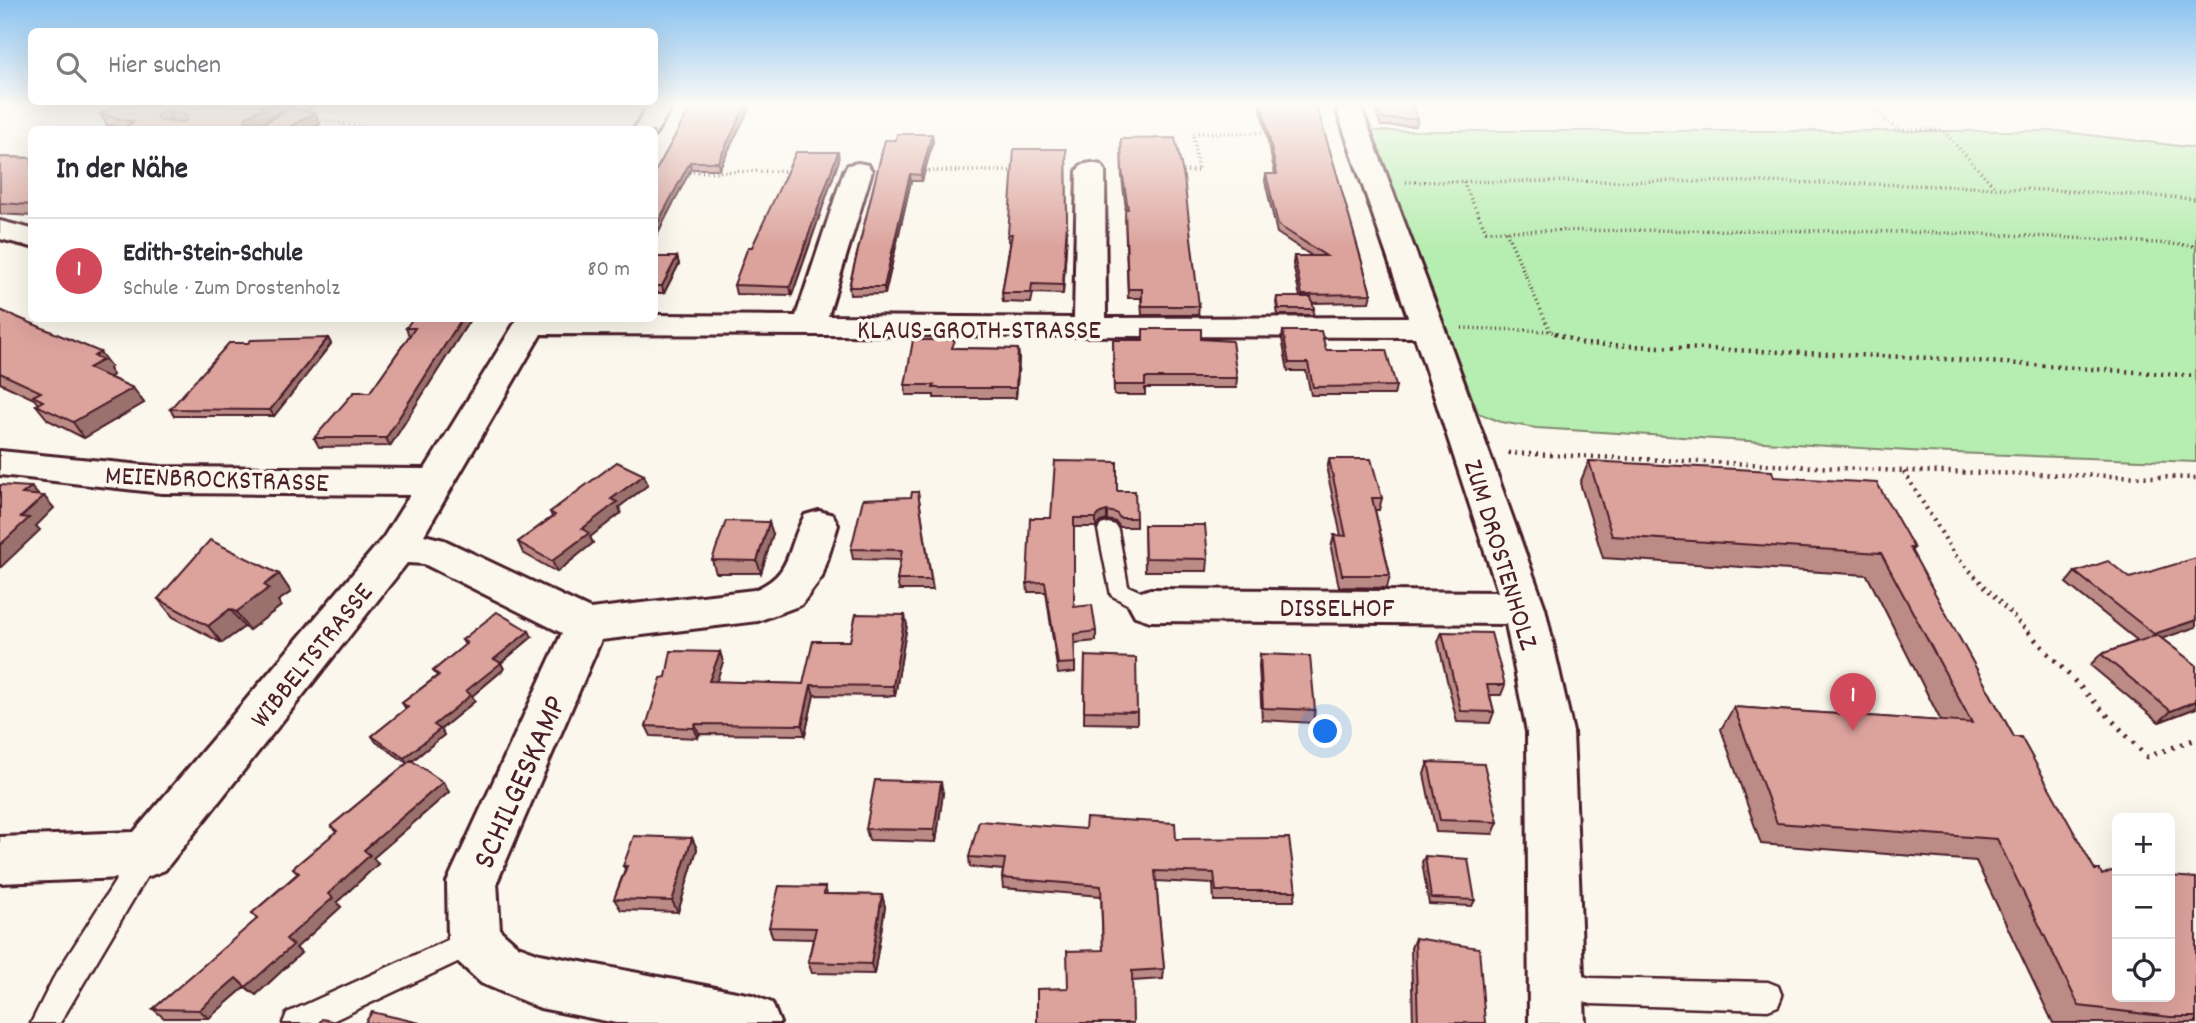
<!DOCTYPE html>
<html lang="de">
<meta charset="utf-8">
<style>
:root{--surface:#fff;--page:#f7f7f7;--text:#2b2b33;--muted:#7c7c81;--line:#e1e1e2;--accent:#d1495b}
body{margin:0;font-family:Dekko,sans-serif;background:var(--page);color:var(--text)}
.controls{position:absolute;right:21px;bottom:21px;display:grid;overflow:hidden;border-radius:10px;box-shadow:0 7px 28px #0002}
.controls button{width:63px;height:63px;display:grid;place-items:center;padding:0;border:0;border-bottom:2px solid var(--line);background:var(--surface);color:var(--text);font:35px sans-serif}
.you{position:absolute;left:1326px;top:732px;width:24px;height:24px;margin:-18px;border:5px solid #fff;border-radius:50%;background:#1a73e8;box-shadow:0 0 0 10px #1a73e833}
.badge{display:grid;place-items:center;width:46px;height:46px;border-radius:50%;background:var(--accent);color:#fff;font-size:23px;font-weight:700}
.pin{position:absolute;translate:-50% -58px;filter:drop-shadow(0 2px 4px #0008)}
.pin::after{content:'';position:absolute;top:37px;width:24px;height:21px;background:inherit;clip-path:polygon(0 0,100% 0,50% 100%)}
.list{margin:0;padding:0;list-style:none}
h2{display:flex;justify-content:space-between;align-items:center;height:91px;margin:0;padding:0 28px;font-size:30px}
h2 small{font-size:23px;font-weight:400;color:var(--muted)}
.list li{display:grid;grid-template-columns:46px 1fr auto;gap:21px;align-items:center;box-sizing:border-box;height:105px;padding:0 28px;border-top:2px solid var(--line)}
.list b{display:block;font-size:26px;white-space:nowrap}
.list p{margin:0;font-size:23px;white-space:nowrap;color:var(--muted)}
.list em{font-size:23px;font-style:normal;color:var(--muted)}
.icon{flex:none;width:38px;height:38px;fill:none;stroke:currentColor;stroke-width:2;stroke-linecap:round;stroke-linejoin:round}
.map{position:relative;flex:none;width:2196px;height:1023px;overflow:hidden}
.search{position:absolute;background:var(--surface);box-shadow:0 7px 28px #0002;left:28px;top:28px;width:630px;height:77px;display:flex;align-items:center;gap:18px;box-sizing:border-box;padding:0 24px;border-radius:10px;color:var(--muted);font-size:26px}
.panel{position:absolute;background:var(--surface);box-shadow:0 7px 28px #0002;left:28px;top:126px;width:630px;height:196px;border-radius:10px}
.map>svg:first-child{display:block}
.green{fill:#b6edb0;stroke:#80866e;stroke-width:2}
.lines{fill:none;stroke-linecap:round;stroke-linejoin:round}
.lane-casing{stroke:#4a1f2b;stroke-width:5}
.street-casing{stroke:#4a1f2b;stroke-width:6}
.path-far2{stroke:#4a1f2b;stroke-width:3.5;stroke-dasharray:1 3.5;stroke-linecap:butt}
.path-far1{stroke:#4a1f2b;stroke-width:4.5;stroke-dasharray:2 5;stroke-linecap:butt}
.path{stroke:#4a1f2b;stroke-width:5;stroke-dasharray:2.5 7;stroke-linecap:butt}
.lane{fill:#fbf7ec;fill-rule:evenodd}
.street{fill:#fbf7ec;fill-rule:evenodd}
.wall{fill:#bd8b86;stroke:#4a1f2b;stroke-width:2}
.shaded-wall{fill:#9a716d;stroke:#4a1f2b;stroke-width:2}
.building{fill:#dca29c;stroke:#4a1f2b;stroke-width:2;fill-rule:evenodd}
.labels{text-anchor:middle;stroke-width:7;stroke-linejoin:round;paint-order:stroke}
.street-label{font-size:28px;fill:#4a1f2b;stroke:#fbf7ec}
.near-street-label{font-size:33px;fill:#4a1f2b;stroke:#fbf7ec}
</style>
<div class="map">
<svg width="2196" height="1023" viewBox="0 0 2196 1023">
<rect width="100%" height="100%" fill="#fbf7ec"/>
<filter id="ink" filterUnits="userSpaceOnUse"><feTurbulence type="fractalNoise" baseFrequency=".0143" numOctaves="2"/><feDisplacementMap in="SourceGraphic" scale="14" xChannelSelector="R" yChannelSelector="G"/><feConvolveMatrix kernelMatrix="1 2 1 2 8 2 1 2 1" color-interpolation-filters="sRGB"/></filter>
<g filter="url(#ink)">
<!-- green -->
<polygon class="green" points="1372,131 2056,131 2196,148 2196,462 1926,452 1536,428 1501,422 1478,413"/>
<g class="lines">
<defs>
<g id="lane">
<polygon points="296,105 312,105 270,130 253,130"/>
<path d="M1108,523L1115,525L1118,530L1128,586L1157,599L1160,605L1157,611C1142,615 1124,602 1111,595L1098,530L1101,525Z"/>
<polygon points="144,847 153,850 157,858 153,866 60,1023 31,1023 53,979 135,850"/>
<polygon points="474,928 483,932 487,941 483,950 328,1023 283,1023 287,1013"/>
<polygon points="1560,971 1591,978 1768,982 1778,986 1782,996 1778,1006 1768,1010 1591,1004 1550,993 1546,984 1550,975"/>
</g>
<g id="street">
<polygon points="648,105 673,105 654,136 654,130 634,130"/>
<path d="M1335,105H1360L1444,327L1545,608L1573,732L1585,1023H1529L1527,732L1506,624L1150,621L1135,616L1129,605L1135,594L1150,589L1498,592L1415,337L541,334L424,535L444,540L590,609L754,590C794,574 786,548 805,515L819,511L833,515L838,525L822,577L801,605L758,621L601,640L497,882L500,930L518,946L540,954L752,995L772,1003L780,1023H616L540,1008L481,983L455,959L448,941L447,882L562,633L424,564L407,563L165,870L147,877L0,883V837L134,832L383,538L410,495L162,493L0,475V451L162,467L425,469L518,318H654V315L796,316L844,171L848,165L858,163L868,165L872,171L828,316L1074,318L1077,171L1081,165L1091,163L1101,165L1105,171L1106,318L1408,317Z"/>
<polygon points="0,221 32,229 32,247 0,239"/>
</g>
</defs>
<!-- lane casing -->
<use href="#lane" class="lane-casing"/>
<!-- street casing -->
<use href="#street" class="street-casing"/>
<!-- path-far2 -->
<g class="path-far2">
<polyline points="1868,105 1898,130 1942,130 1994,186"/>
<polyline points="0,107 2,105"/>
<polyline points="322,120 379,130"/>
<polyline points="919,171 1015,171"/>
<polyline points="1178,171 1198,171 1193,133 1270,133"/>
<polyline points="684,172 791,171"/>
<path d="M1406,182C1670,180 1933,180 2196,199"/>
<path d="M1463,182L1486,231C1723,230 1959,227 2196,246"/>
<polyline points="1506,231 1550,331"/>
<polyline points="1462,328 1550,331 1559,335"/>
</g>
<!-- path-far1 -->
<g class="path-far1">
<polyline points="1555,333 1583,344 1930,358 2196,376"/>
<polyline points="1508,453 1904,471 2196,478"/>
<polyline points="1904,472 1955,555 2029,633"/>
</g>
<!-- path -->
<polyline class="path" points="2028,632 2147,757 2196,739"/>
<!-- lane -->
<use href="#lane" class="lane"/>
<!-- street -->
<use href="#street" class="street"/>
</g>
<!-- wall -->
<g class="wall">
<polygon points="119,105 194,109 202,105 293,105 263,122 315,113 320,124 309,130 119,130 122,128 107,125 100,114"/>
<polygon points="692,105 751,105 719,169 691,169 654,240"/>
<polygon points="1260,105 1316,105 1371,294 1369,302 1313,303 1314,309 1313,315 1278,315 1276,303 1277,297 1300,297 1293,264 1294,256 1312,256 1277,233 1265,181 1266,174 1275,174"/>
<polygon points="1373,105 1412,105 1418,119 1416,126 1381,126"/>
<polygon points="1121,139 1199,306 1198,315 1142,315 1141,298 1128,298 1125,217 1126,209 1122,178"/>
<polygon points="885,140 933,141 922,181 911,181 885,294 850,295 849,287"/>
<polygon points="0,157 32,158 32,216 0,214"/>
<polygon points="839,160 792,295 736,294 734,285 752,247"/>
<polygon points="1067,231 1063,294 1033,293 1031,303 1003,302 1002,293 1010,243 1009,243 1008,234"/>
<polygon points="654,257 677,257 679,264 664,293 654,293"/>
<polygon points="0,310 111,367 109,369 113,375 109,377 133,388 144,403 84,438 48,420 36,405 38,404 34,399 0,383"/>
<polygon points="471,318 390,446 319,447 314,438 370,392 409,336 406,328"/>
<polygon points="1143,329 1201,339 1237,378 1236,388 1145,388 1145,395 1114,395 1113,340 1143,340"/>
<polygon points="1283,331 1326,350 1396,386 1394,395 1311,395 1306,371 1288,371 1282,339"/>
<polygon points="328,338 331,344 274,416 174,416 170,409"/>
<polygon points="956,348 1018,349 1019,359 1016,398 934,398 934,395 906,395 905,385"/>
<polygon points="1329,459 1382,498 1379,510 1375,510 1390,575 1387,588 1339,587 1331,548 1334,535 1341,536 1327,471"/>
<polygon points="1589,461 1774,477 1914,548 1911,551 2014,737 2095,870 2102,875 2196,878 2196,1023 2053,1023 1976,861 1761,844 1721,729 1734,707 1941,721 1867,575 1603,558 1580,483"/>
<polygon points="648,485 619,507 621,513 590,537 593,543 557,572 523,553 518,542 552,517 550,512"/>
<polygon points="1117,491 1136,518 1136,527 1120,527 1116,522 1107,520 1100,522 1096,527 1074,527 1074,607 1096,631 1096,641 1075,643 1075,672 1058,674 1046,592 1028,592 1027,583 1051,518"/>
<polygon points="918,492 933,590 899,590 897,580 901,560 853,559 851,549"/>
<polygon points="1144,525 1208,559 1207,571 1145,571"/>
<polygon points="773,534 761,573 716,573 712,560"/>
<polygon points="2075,572 2196,665 2196,708 2159,722 2090,665 2101,654 2138,641 2066,583"/>
<polygon points="279,574 291,592 278,601 281,606 249,630 244,627 222,643 173,617 158,599"/>
<polygon points="907,625 895,696 814,695 805,735 699,734 698,738 651,736 646,726 666,677 720,652 723,662 716,682 803,684 850,641"/>
<polygon points="1442,632 1505,685 1501,695 1490,695 1494,712 1490,723 1457,722 1438,642"/>
<polygon points="532,637 501,663 504,669 472,696 475,701 441,729 444,735 412,761 449,792 373,858 378,864 337,902 341,907 296,948 301,953 256,995 245,987 209,1018 164,1018 153,1009 258,919 252,913 298,873 293,868 336,832 331,826 407,763 376,742 372,736 406,709 402,703 437,676 433,671 465,645 462,640"/>
<polygon points="1260,654 1315,710 1313,723 1262,720 1259,666"/>
<polygon points="1085,656 1137,712 1137,724 1084,723"/>
<polygon points="1428,762 1498,822 1493,834 1436,832 1424,774"/>
<polygon points="943,793 936,842 869,840 866,829"/>
<polygon points="692,838 697,849 678,912 621,910 614,899 625,869 623,866"/>
<polygon points="1176,839 1296,891 1294,901 1214,901 1213,884 1156,881 1164,969 1163,979 1132,981 1068,988 1103,950 1101,896 1003,888 1002,878 1003,870 970,867 969,857"/>
<polygon points="1425,856 1475,900 1472,906 1429,904 1422,862"/>
<polygon points="825,887 827,894 882,895 885,907 874,974 812,973 808,962 813,939 773,938 769,927"/>
<polygon points="1415,938 1485,1023 1413,1023 1411,948"/>
</g>
<!-- shaded-wall -->
<g class="shaded-wall">
<polygon points="268,105 293,105 252,128 245,121 246,117"/>
<polygon points="746,105 751,105 719,169 718,162"/>
<polygon points="166,109 172,119 163,127 156,116"/>
<polygon points="315,113 320,124 309,130 284,130"/>
<polygon points="932,134 933,141 922,181 921,175"/>
<polygon points="1066,149 1067,231 1063,294 1063,285"/>
<polygon points="838,152 839,160 792,295 790,287"/>
<polygon points="690,162 691,169 654,240 654,230"/>
<polygon points="910,174 911,181 885,294 884,287"/>
<polygon points="677,257 679,264 664,293 662,286"/>
<polygon points="462,318 471,318 390,446 386,438"/>
<polygon points="328,338 331,344 274,416 270,410"/>
<polygon points="1018,349 1019,359 1016,398 1016,388"/>
<polygon points="100,352 111,367 109,369 113,375 99,383 88,368 94,356"/>
<polygon points="133,388 144,403 84,438 73,422"/>
<polygon points="644,475 648,485 619,507 621,513 590,537 593,543 557,572 552,561 611,499"/>
<polygon points="31,487 41,498 44,496 54,508 36,526 40,530 0,568 0,545 22,494"/>
<polygon points="1107,511 1107,520 1100,522 1096,527 1096,518 1100,513"/>
<polygon points="769,522 773,534 761,573 757,561"/>
<polygon points="279,574 291,592 278,601 281,606 249,630 236,612 264,585"/>
<polygon points="230,609 244,627 222,643 208,626"/>
<polygon points="905,615 907,625 895,696 893,686"/>
<polygon points="2196,620 2196,627 2143,645 2154,634"/>
<polygon points="529,631 532,637 501,663 504,669 472,696 475,701 441,729 444,735 408,764 404,758 494,659"/>
<polygon points="720,652 723,662 713,692 709,681"/>
<polygon points="811,685 814,695 805,735 802,725"/>
<polygon points="2196,701 2196,708 2159,722 2171,711"/>
<polygon points="695,724 699,734 698,738 694,728"/>
<polygon points="443,782 449,792 373,858 378,864 337,902 341,907 296,948 301,953 256,995 246,987 286,939 328,894 364,850"/>
<polygon points="941,782 943,793 936,842 934,830"/>
<polygon points="692,838 697,849 678,912 672,901"/>
<polygon points="882,895 885,907 874,974 871,964"/>
<polygon points="236,978 245,987 209,1018 199,1010"/>
</g>
<!-- building -->
<g class="building">
<path d="M119,105H177L194,109L202,105H268L246,117L245,121L266,122L290,108L315,113L284,130H119L134,122L100,114ZM166,109L187,116L185,122L160,121L156,116Z"/>
<polygon points="692,105 746,105 718,162 690,162 654,230 654,174"/>
<polygon points="1262,105 1316,105 1337,174 1371,294 1302,295 1294,256 1326,256 1278,225 1266,174 1277,174"/>
<polygon points="1377,105 1412,105 1418,119 1382,119"/>
<polygon points="557,126 590,126 588,130 555,130"/>
<polygon points="897,134 932,134 921,175 910,174 884,287 849,287 885,140 896,140"/>
<polygon points="1175,138 1184,178 1199,306 1142,306 1142,289 1128,289 1125,209 1128,209 1122,170 1121,139"/>
<polygon points="1014,149 1066,149 1067,221 1063,285 1032,284 1031,293 1002,293 1012,234 1008,234"/>
<polygon points="796,152 838,152 790,287 734,285 748,247 752,247"/>
<polygon points="0,157 32,158 32,205 0,203"/>
<polygon points="654,257 677,257 662,286 654,286"/>
<polygon points="1277,297 1311,297 1314,309 1279,309"/>
<polygon points="0,310 100,352 94,356 103,360 88,368 133,388 73,422 36,405 43,401 33,396 41,392 0,373"/>
<polygon points="413,318 462,318 386,438 314,438 354,392 370,392 415,328 406,328"/>
<polygon points="1143,329 1201,329 1201,339 1232,341 1237,378 1145,378 1145,385 1114,385 1113,340 1143,340"/>
<polygon points="1283,331 1321,331 1326,350 1386,350 1396,386 1313,387 1308,363 1289,363"/>
<polygon points="328,338 270,410 170,409 229,343 248,343 251,340"/>
<polygon points="913,340 955,340 952,348 1018,349 1016,388 933,388 934,385 905,385"/>
<polygon points="1329,459 1371,459 1382,498 1372,498 1390,575 1342,575 1334,535 1346,536"/>
<polygon points="1055,461 1117,462 1117,491 1135,491 1136,518 1120,518 1116,513 1107,511 1100,513 1096,518 1074,518 1074,607 1092,605 1096,631 1074,634 1075,663 1058,664 1045,582 1027,583 1030,518 1051,518"/>
<polygon points="1589,461 1772,471 1774,477 1877,483 1914,548 1910,548 2014,737 2021,737 2095,870 2100,870 2102,875 2111,871 2117,872 2117,997 2170,997 2170,876 2196,878 2196,1017 2170,1017 2079,1006 1997,839 1777,823 1734,707 1972,723 1881,553 1612,536"/>
<polygon points="617,462 644,475 611,499 617,502 582,529 589,533 552,561 518,542 555,515 550,512"/>
<polygon points="0,485 31,487 22,494 44,496 21,517 29,518 0,545"/>
<polygon points="912,492 918,492 931,580 897,580 902,550 851,549 863,499 911,497"/>
<polygon points="726,521 769,522 757,561 712,560"/>
<polygon points="1144,525 1205,525 1208,559 1145,558"/>
<polygon points="210,540 279,574 264,585 269,588 236,612 230,609 208,626 158,599"/>
<polygon points="2196,558 2196,620 2154,634 2075,572 2108,561 2130,578"/>
<polygon points="497,612 529,631 494,659 501,663 466,691 471,695 434,725 440,729 404,758 372,736 408,707 402,703 439,675 433,671 467,643 462,640"/>
<polygon points="856,614 905,615 893,686 811,685 802,725 695,724 694,728 646,726 661,678 666,677 671,651 720,652 709,681 803,684 813,641 850,641"/>
<polygon points="1442,632 1491,633 1505,685 1487,685 1494,712 1461,711"/>
<polygon points="2157,635 2196,665 2196,701 2171,711 2101,654"/>
<polygon points="1260,654 1310,656 1315,710 1263,708"/>
<polygon points="1085,656 1136,658 1137,712 1084,711"/>
<polygon points="411,760 443,782 364,850 370,855 328,894 333,898 286,939 293,945 246,987 236,978 199,1010 153,1009 258,918 252,913 299,873 293,868 337,831 331,826"/>
<polygon points="1428,762 1484,764 1498,822 1440,820"/>
<polygon points="875,780 941,782 934,830 866,829"/>
<polygon points="1086,818 1175,823 1176,839 1289,838 1296,891 1216,891 1214,873 1155,871 1164,969 1132,971 1133,1023 1037,1023 1037,989 1068,988 1067,951 1103,950 1101,886 1002,878 1005,859 969,857 979,821 1085,829"/>
<polygon points="634,836 692,838 672,901 614,899 627,866 623,866"/>
<polygon points="1425,856 1468,859 1475,900 1431,898"/>
<polygon points="779,886 825,887 824,894 882,895 871,964 808,962 816,928 769,927"/>
<polygon points="1415,938 1479,948 1485,1023 1418,1023"/>
<polygon points="372,1012 420,1023 365,1023"/>
<polygon points="322,1019 340,1023 319,1023"/>
</g>
</g>
<!-- sky -->
<linearGradient id="sky" x2="0" y2="1"><stop stop-color="#89c2f0"/><stop offset="0.42" stop-color="#fdfbf6"/><stop offset="1" stop-color="#fdfbf6" stop-opacity="0"/></linearGradient>
<rect width="2196" height="249" fill="url(#sky)"/>
<g class="labels">
<!-- street labels -->
<g class="street-label">
<text x="979" y="338">KLAUS-GROTH-STRASSE</text>
<text transform="translate(217 477) rotate(2)" y="10">MEIENBROCKSTRASSE</text>
<text transform="translate(1503 554) rotate(73)" y="10">ZUM DROSTENHOLZ</text>
<text x="1337" y="616">DISSELHOF</text>
<text transform="translate(310 654) rotate(-51)" y="10">WIBBELTSTRASSE</text>
</g>
<!-- near-street labels -->
<g class="near-street-label">
<text transform="translate(517 781) rotate(-66)" y="12">SCHILGESKAMP</text>
</g>
</g>
</svg>
<div class="controls">
<button>+</button>
<button>−</button>
<button><svg class="icon" aria-label="locate" viewBox="0 0 24 24"><circle cx="12" cy="12" r="6"/><path d="M12 2v4M12 18v4M2 12h4M18 12h4"/></svg></button>
</div>
<div class="you"></div>
<div class="pin badge" style="left:1853px;top:731px">1</div>
<div class="search"><svg class="icon" aria-label="search" viewBox="0 0 24 24"><circle cx="10" cy="10" r="6"/><path d="M15 15l6 6"/></svg>Hier suchen</div>
<section class="panel">
<h2>In der Nähe<small></small></h2>
<ul class="list">
<li><span class="badge">1</span><div><b>Edith-Stein-Schule</b><p>Schule · Zum Drostenholz</p></div><em>80 m</em></li>
</ul>
</section>
</div>
